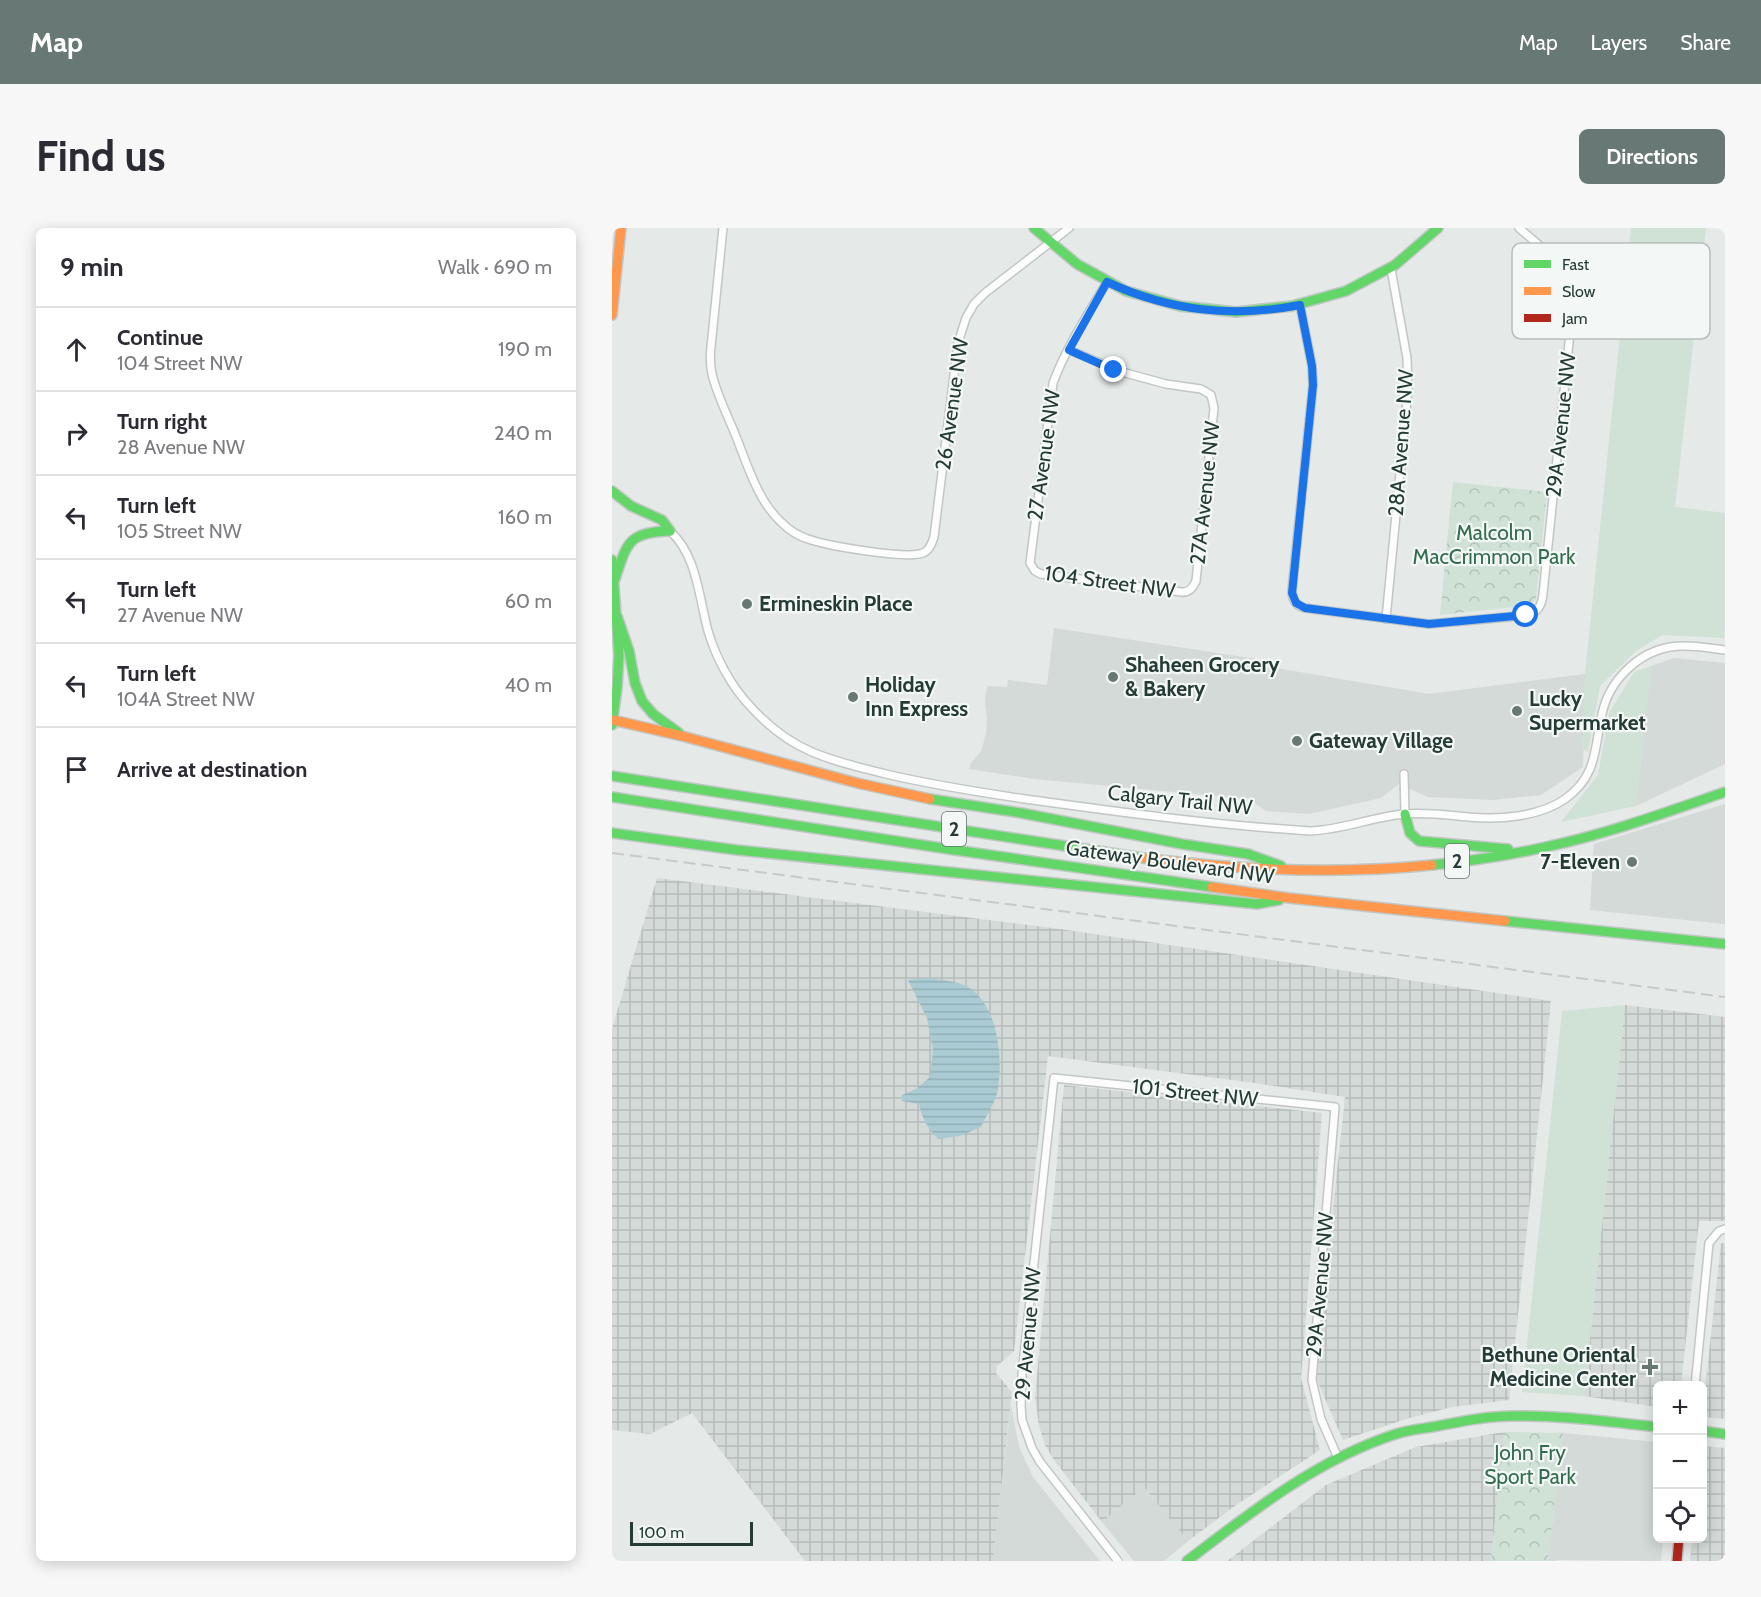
<!DOCTYPE html>
<meta charset="utf-8">
<style>
:root{--surface:#fff;--page:#f7f7f7;--text:#2b2b33;--muted:#7c7c81;--line:#e1e1e2;--accent:#687874}
body{margin:0;font-family:Cabin,sans-serif;background:var(--page);color:var(--text)}
.controls{position:absolute;right:18px;bottom:18px;display:grid;overflow:hidden;border-radius:9px;box-shadow:0 3px 15px #0003}
.controls button{width:54px;height:54px;display:grid;place-items:center;padding:0;border:0;border-bottom:2px solid var(--line);background:var(--surface);color:var(--text);font:30px sans-serif}
.scale{position:absolute;left:18px;bottom:15px;width:123px;box-sizing:border-box;padding-left:6px;border:3px solid #253b36;border-top:0;font-size:16px;line-height:21px;white-space:nowrap;color:#253b36;-webkit-text-stroke:4px #f3f8f6;paint-order:stroke}
.stop{position:absolute;width:18px;height:18px;margin:-14px;border:4px solid #1a73e8;border-radius:50%;background:#fff}
.stop.end{background:#1a73e8;border-color:#fff;box-shadow:0 2px 6px #0008}
.list{margin:0;padding:0;list-style:none}
h2{display:flex;justify-content:space-between;align-items:center;height:78px;margin:0;padding:0 24px;font-size:26px}
h2 small{font-size:20px;font-weight:400;color:var(--muted)}
.list li{display:grid;grid-template-columns:39px 1fr auto;gap:18px;align-items:center;box-sizing:border-box;height:84px;padding:0 24px;border-top:2px solid var(--line)}
.list b{display:block;font-size:22px;white-space:nowrap}
.list p{margin:0;font-size:20px;white-space:nowrap;color:var(--muted)}
.list em{font-size:20px;font-style:normal;color:var(--muted)}
.icon{flex:none;width:33px;height:33px;fill:none;stroke:currentColor;stroke-width:2;stroke-linecap:round;stroke-linejoin:round}
.map{position:relative;flex:none;width:1113px;height:1333px;overflow:hidden;border-radius:9px}
header{display:flex;align-items:center;gap:36px;box-sizing:border-box;height:84px;padding:0 30px;background:var(--accent);color:#fff}
header strong{font-size:28px}
nav{display:flex;gap:33px;margin-inline-start:auto;font-size:21px}
.intro{display:flex;align-items:center;justify-content:space-between;box-sizing:border-box;height:144px;padding:0 36px}
h1{margin:0;font-size:42px}
.button{padding:15px 27px;border-radius:9px;background:var(--accent);color:#fff;font-size:21px;font-weight:700}
main{display:flex;gap:36px;padding:0 36px}
aside{flex:1;background:var(--surface);border-radius:9px;box-shadow:0 3px 15px #0003}
.map>svg:first-child{display:block}
.built{fill:#d3dad7}
.industrial{fill:url(#industrial-grid)}
.green{fill:#d0e1d5}
.park{fill:url(#park-crowns)}
.water{fill:url(#water-rules)}
.lines{fill:none;stroke-linecap:round;stroke-linejoin:round}
.street-casing{stroke:#c2c6c4;stroke-width:10}
.fast-casing{stroke:#c1c7c5;stroke-width:12}
.slow-casing{stroke:#c1c7c5;stroke-width:12}
.jam-casing{stroke:#c1c7c5;stroke-width:12}
.street{stroke:#fbfcfb;stroke-width:7}
.fast{stroke:#63d668;stroke-width:9}
.slow{stroke:#ff974d;stroke-width:9}
.jam{stroke:#b3261e;stroke-width:9}
.rail{stroke:#c7cac9;stroke-width:2;stroke-dasharray:12 6;stroke-linecap:butt}
.route{stroke:#1a73e8;stroke-width:8}
.poi-dot{fill:#687874;stroke:#f3f8f6;stroke-width:2}
.labels{text-anchor:middle;stroke-width:4.5;stroke-linejoin:round;paint-order:stroke}
.shield{fill:#f3f8f6;stroke:#637470;stroke-width:1.5}
.shield-label{font-size:20px;font-weight:bold;fill:#253b36}
.street-label{font-size:21px;fill:#253b36;stroke:#f3f8f6}
.park-label{font-size:21px;fill:#336d4d;stroke:#f3f8f6}
.poi-label{font-size:21px;font-weight:bold;fill:#253b36;stroke:#f3f8f6;text-anchor:start}
.key{fill:#f3f8f6;stroke:#b5bfbc;stroke-width:1.5}
.key-label{font-size:16px;fill:#253b36}
</style>
<header>
<strong>Map</strong>
<nav><a>Map</a><a>Layers</a><a>Share</a></nav>
</header>
<div class="intro"><h1>Find us</h1><a class="button">Directions</a></div>
<main>
<aside>
<h2>9 min<small>Walk · 690 m</small></h2>
<ul class="list">
<li><svg class="icon" aria-label="ahead" viewBox="0 0 24 24"><path d="M12 20V5M6 11l6-6 6 6"/></svg><div><b>Continue</b><p>104 Street NW</p></div><em>190 m</em></li>
<li><svg class="icon" aria-label="right" viewBox="0 0 24 24"><path d="M7 20v-9h11M14 6l5 5-5 5"/></svg><div><b>Turn right</b><p>28 Avenue NW</p></div><em>240 m</em></li>
<li><svg class="icon" aria-label="left" viewBox="0 0 24 24"><path d="M17 20v-9H6M10 6l-5 5 5 5"/></svg><div><b>Turn left</b><p>105 Street NW</p></div><em>160 m</em></li>
<li><svg class="icon" aria-label="left" viewBox="0 0 24 24"><path d="M17 20v-9H6M10 6l-5 5 5 5"/></svg><div><b>Turn left</b><p>27 Avenue NW</p></div><em>60 m</em></li>
<li><svg class="icon" aria-label="left" viewBox="0 0 24 24"><path d="M17 20v-9H6M10 6l-5 5 5 5"/></svg><div><b>Turn left</b><p>104A Street NW</p></div><em>40 m</em></li>
<li><svg class="icon" aria-label="arrive" viewBox="0 0 24 24"><path d="M6 21V4h12l-3 4 3 4H6"/></svg><div><b>Arrive at destination</b></div></li>
</ul>
</aside>
<div class="map">
<svg width="1113" height="1333" viewBox="0 0 1113 1333">
<defs>
<pattern id="industrial-grid" width="8" height="8" patternUnits="userSpaceOnUse" patternTransform="scale(1.5)"><rect width="8" height="8" fill="#d3dad7"/><path d="M0 4h8M4 0v8" fill="none" stroke="#b5bcb9"/></pattern>
<pattern id="park-crowns" width="20" height="18" patternUnits="userSpaceOnUse" patternTransform="scale(1.5)"><rect width="20" height="18" fill="#d0e1d5"/><path d="M2 6a3 3 0 1 1 6 0M12 15a3 3 0 1 1 6 0" fill="none" stroke="#b2c2b7"/></pattern>
<pattern id="water-rules" width="6" height="5" patternUnits="userSpaceOnUse" patternTransform="scale(1.5)"><rect width="6" height="5" fill="#aacbd3"/><path d="M0 2.5h6" fill="none" stroke="#92afb6"/></pattern>
</defs>
<rect width="100%" height="100%" fill="#e5e9e7"/>
<!-- built -->
<g class="built">
<polygon points="442,400 651,432 652,438 817,466 973,446 971,539 929,567 880,572 816,569 787,556 769,570 697,586 654,583 637,571 423,551 357,541 359,535 369,523 374,506 375,492 373,473 375,458 395,459 396,452 435,457"/>
<polygon points="1062,430 1113,435 1113,536 1024,578 1039,438"/>
<polygon points="1113,576 1113,696 978,682 982,616"/>
<polygon points="399,1177 407,1219 421,1249 488,1333 381,1333"/>
<polygon points="951,1205 1045,1214 1046,1310 1051,1311 1049,1333 936,1332"/>
<polygon points="532,1259 576,1313 552,1333 522,1333 490,1294"/>
</g>
<!-- industrial -->
<g class="industrial">
<polygon points="45,650 448,701 939,773 897,1172 840,1179 794,1191 731,1212 703,1148 733,869 643,855 436,828 402,1123 385,1138 384,1145 400,1164 381,1333 193,1333 80,1185 38,1206 0,1202 0,801"/>
<polygon points="1013,777 1113,789 1113,993 1087,993 1069,1157 1046,1158 1045,1179 972,1168"/>
<polygon points="452,857 710,885 689,1150 708,1222 624,1277 576,1313 532,1259 490,1294 442,1232 433,1217 427,1198 423,1169"/>
<polygon points="1109,1015 1113,1015 1113,1191 1090,1189"/>
<polygon points="892,1204 879,1333 615,1333 714,1257 804,1219"/>
<polygon points="1091,1218 1113,1220 1113,1333 1078,1333 1080,1311 1090,1310"/>
</g>
<!-- green -->
<g class="green">
<polygon points="1019,0 1094,0 1063,279 1113,285 1113,398 1112,410 1050,407 1024,423 988,458 976,524 970,520 973,446"/>
<polygon points="1039,438 1024,578 949,594 986,547 997,485 1022,444"/>
<polygon points="1013,777 972,1168 910,1164 950,783"/>
</g>
<!-- park -->
<g class="park">
<polygon points="841,254 935,264 924,371 919,377 828,387"/>
<polygon points="892,1204 951,1205 936,1331 947,1333 879,1333"/>
</g>
<!-- water -->
<path class="water" d="M315,750C328,752 345,753 356,759C386,777 391,830 386,861C384,874 374,888 369,899L348,908L326,911C316,900 310,891 307,876L290,873V867L304,861L318,849L321,822L315,790L296,752Z"/>
<g class="lines">
<defs>
<g id="street">
<path d="M111,0L99,119C98,128 98,137 100,146C105,167 115,186 123,206C135,235 145,272 169,294C177,302 186,308 196,311C213,317 299,333 313,324C318,321 320,315 322,309L346,115L354,90L362,76L373,65L457,0"/>
<path d="M688,77L700,138L701,157L680,362C680,371 683,378 693,380L817,396L918,387C927,382 930,376 931,366L963,57L961,47L956,42L907,0"/>
<path d="M457,122L510,144L554,156L589,161L599,167L602,180L584,353C581,360 577,365 569,364L429,346L423,343L418,335L441,155C454,120 476,86 495,54"/>
<path d="M58,303C85,327 87,370 96,403C104,430 119,458 138,478C155,497 177,514 200,524C224,534 249,540 274,546C320,557 366,564 413,571C507,584 602,597 698,603C730,602 760,589 792,586C814,584 834,587 856,589C887,592 927,589 953,571C986,548 982,520 990,486C997,453 1025,425 1058,419C1076,416 1095,420 1113,422"/>
<polyline points="774,391 796,161 795,130 779,41"/>
<polyline points="792,546 793,586"/>
<polyline points="1083,1158 1097,1015 1107,1003 1113,1001"/>
<polyline points="506,1333 428,1234 420,1220 410,1192 409,1178 410,1146 442,850 723,879 700,1152 709,1191 726,1230"/>
</g>
<g id="fast">
<polyline points="422,0 465,36 514,63 568,78 624,84 680,78 734,63 783,37 826,0"/>
<polyline points="0,263 19,278 50,292 58,303"/>
<polyline points="0,332 7,427 5,460 0,497"/>
<path d="M3,351C15,315 16,304 58,303"/>
<polyline points="5,388 17,423 23,455 30,473 41,486 67,505"/>
<polyline points="0,548 531,630"/>
<polyline points="0,569 336,621 600,659"/>
<polyline points="318,571 409,585 570,616 636,626 669,638"/>
<polyline points="793,586 798,605 807,613 896,621"/>
<polyline points="0,605 125,622 645,676 667,672"/>
<path d="M820,637C860,633 899,627 938,618C998,605 1055,584 1113,564"/>
<polyline points="893,693 1113,716"/>
<polyline points="1090,1203 1113,1206"/>
<path d="M575,1333C639,1284 706,1231 784,1206C796,1202 808,1201 820,1199C847,1194 873,1188 901,1188C949,1187 998,1194 1046,1199"/>
</g>
<g id="slow">
<polyline points="0,87 9,0"/>
<polyline points="1,492 70,508 245,555 318,571"/>
<path d="M531,630C628,642 723,647 820,637"/>
<polyline points="600,659 677,670 893,693"/>
</g>
<polyline id="jam" points="1065,1333 1067,1310"/>
</defs>
<!-- street casing -->
<use href="#street" class="street-casing"/>
<!-- fast casing -->
<use href="#fast" class="fast-casing"/>
<!-- slow casing -->
<use href="#slow" class="slow-casing"/>
<!-- jam casing -->
<use href="#jam" class="jam-casing"/>
<!-- street -->
<use href="#street" class="street"/>
<!-- fast -->
<use href="#fast" class="fast"/>
<!-- slow -->
<use href="#slow" class="slow"/>
<!-- jam -->
<use href="#jam" class="jam"/>
<!-- rail -->
<polyline class="rail" points="0,625 1113,769"/>
</g>
<g class="lines">
<!-- route -->
<path class="route" d="M502,142L457,122L495,54C558,83 620,90 688,77L700,138L701,157L680,365L684,375L693,380L817,396L914,387"/>
</g>
<!-- markers -->
<g class="poi-dot">
<circle cx="135" cy="376" r="6"/>
<circle cx="501" cy="449" r="6"/>
<circle cx="241" cy="469" r="6"/>
<circle cx="905" cy="483" r="6"/>
<circle cx="685" cy="513" r="6"/>
<circle cx="1020" cy="634" r="6"/>
<path d="M1035 1130h6v6h6v6h-6v6h-6v-6h-6v-6h6z"/>
</g>
<g class="labels">
<!-- shield labels -->
<g class="shield">
<rect x="330" y="584" width="24" height="34" rx="4.5"/>
<rect x="833" y="616" width="24" height="34" rx="4.5"/>
</g>
<g class="shield-label">
<text x="342" y="608">2</text>
<text x="845" y="640">2</text>
</g>
<!-- street labels -->
<g class="street-label">
<text transform="translate(340 176) rotate(-82)" y="7">26 Avenue NW</text>
<text transform="translate(949 197) rotate(-84)" y="7">29A Avenue NW</text>
<text transform="translate(789 215) rotate(-86)" y="7">28A Avenue NW</text>
<text transform="translate(432 227) rotate(-82)" y="7">27 Avenue NW</text>
<text transform="translate(593 265) rotate(-84)" y="7">27A Avenue NW</text>
<text transform="translate(498 354) rotate(8)" y="7">104 Street NW</text>
<text transform="translate(568 572) rotate(6)" y="7">Calgary Trail NW</text>
<text transform="translate(558 634) rotate(8)" y="7">Gateway Boulevard NW</text>
<text transform="translate(583 865) rotate(6)" y="7">101 Street NW</text>
<text transform="translate(708 1057) rotate(-85)" y="7">29A Avenue NW</text>
<text transform="translate(416 1106) rotate(-85)" y="7">29 Avenue NW</text>
</g>
<!-- park labels -->
<g class="park-label">
<text x="882" y="312">Malcolm<tspan x="882" dy="24">MacCrimmon Park</tspan></text>
<text x="918" y="1232">John Fry<tspan x="918" dy="24">Sport Park</tspan></text>
</g>
<!-- poi labels -->
<g class="poi-label">
<text x="147" y="383">Ermineskin Place</text>
<text x="513" y="444">Shaheen Grocery<tspan x="513" dy="24">&amp; Bakery</tspan></text>
<text x="253" y="464">Holiday<tspan x="253" dy="24">Inn Express</tspan></text>
<text x="917" y="478">Lucky<tspan x="917" dy="24">Supermarket</tspan></text>
<text x="697" y="520">Gateway Village</text>
<text x="1008" y="641" text-anchor="end">7-Eleven</text>
<text x="1024" y="1134" text-anchor="end">Bethune Oriental<tspan x="1024" dy="24">Medicine Center</tspan></text>
</g>
</g>
<!-- legend -->
<rect x="900" y="15" width="198" height="96" rx="9" class="key"/>
<rect x="912" y="32" width="27" height="8" fill="#63d668"/>
<rect x="912" y="59" width="27" height="8" fill="#ff974d"/>
<rect x="912" y="86" width="27" height="8" fill="#b3261e"/>
<g class="key-label">
<text x="950" y="42">Fast</text>
<text x="950" y="69">Slow</text>
<text x="950" y="96">Jam</text>
</g>
</svg>
<div class="controls">
<button>+</button>
<button>−</button>
<button><svg class="icon" aria-label="locate" viewBox="0 0 24 24"><circle cx="12" cy="12" r="6"/><path d="M12 2v4M12 18v4M2 12h4M18 12h4"/></svg></button>
</div>
<div class="scale">100 m</div>
<div class="stop" style="left:914px;top:387px"></div>
<div class="stop end" style="left:502px;top:142px"></div>
</div>
</main>
